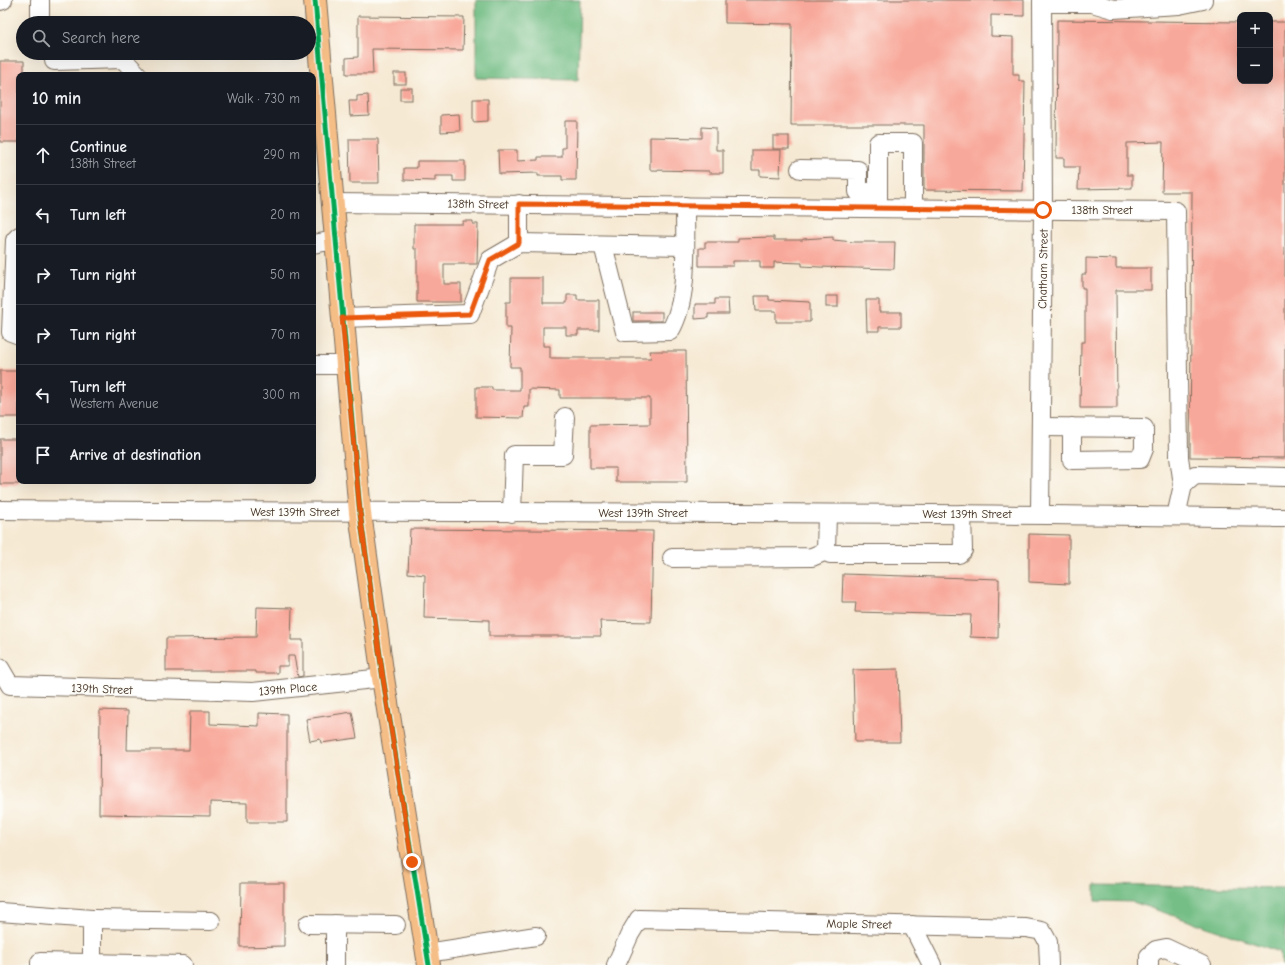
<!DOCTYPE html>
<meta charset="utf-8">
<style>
:root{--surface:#171b24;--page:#242831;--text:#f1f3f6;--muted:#9ea1a6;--line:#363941}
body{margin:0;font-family:"Comic Neue",sans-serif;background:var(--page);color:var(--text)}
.controls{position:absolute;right:12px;top:12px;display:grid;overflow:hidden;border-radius:8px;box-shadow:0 4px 16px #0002}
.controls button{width:36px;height:36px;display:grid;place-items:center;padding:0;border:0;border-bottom:1px solid var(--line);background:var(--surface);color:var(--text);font:20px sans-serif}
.stop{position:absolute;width:12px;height:12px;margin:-9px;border:3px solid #ea580c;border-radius:50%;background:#fff}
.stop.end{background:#ea580c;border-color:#fff;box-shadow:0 1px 4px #0008}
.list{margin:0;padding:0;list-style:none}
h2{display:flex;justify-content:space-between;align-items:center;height:52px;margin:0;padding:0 16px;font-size:17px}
h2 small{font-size:13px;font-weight:400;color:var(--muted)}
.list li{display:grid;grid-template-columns:26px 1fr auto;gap:12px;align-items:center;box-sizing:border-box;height:60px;padding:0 16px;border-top:1px solid var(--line)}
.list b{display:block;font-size:15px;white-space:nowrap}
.list p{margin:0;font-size:13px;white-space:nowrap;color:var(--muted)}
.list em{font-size:13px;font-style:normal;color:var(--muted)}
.icon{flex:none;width:22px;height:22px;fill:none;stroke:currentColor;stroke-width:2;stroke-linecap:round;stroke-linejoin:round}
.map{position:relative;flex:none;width:1285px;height:965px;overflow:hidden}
.search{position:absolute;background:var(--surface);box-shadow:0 4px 16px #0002;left:16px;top:16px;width:300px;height:44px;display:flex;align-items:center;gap:10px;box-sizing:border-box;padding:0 14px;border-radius:22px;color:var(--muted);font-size:15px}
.panel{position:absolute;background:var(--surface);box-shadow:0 4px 16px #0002;left:16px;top:72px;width:300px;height:412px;border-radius:8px}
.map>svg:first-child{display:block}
.forest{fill:#74be86;stroke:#587452}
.building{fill:#f8a89a}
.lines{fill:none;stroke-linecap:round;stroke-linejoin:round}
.minor-casing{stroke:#7c6d5d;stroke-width:20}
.major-casing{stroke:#7c6d5d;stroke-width:24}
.minor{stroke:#fff;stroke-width:18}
.major{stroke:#f6be87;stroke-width:22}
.bus-1-casing{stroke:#fdfcf7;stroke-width:8}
.bus-1{stroke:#00a651;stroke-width:5}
.route{stroke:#ea580c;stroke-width:5}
.labels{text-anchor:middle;stroke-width:3;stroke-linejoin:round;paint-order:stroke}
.street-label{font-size:12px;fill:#3b2a1e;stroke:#fdfcf7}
</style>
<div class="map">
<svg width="1285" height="965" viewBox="0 0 1285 965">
<rect width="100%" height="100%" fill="#fdfcf7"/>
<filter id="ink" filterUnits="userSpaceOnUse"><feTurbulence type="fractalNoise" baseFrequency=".025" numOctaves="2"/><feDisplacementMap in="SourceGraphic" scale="8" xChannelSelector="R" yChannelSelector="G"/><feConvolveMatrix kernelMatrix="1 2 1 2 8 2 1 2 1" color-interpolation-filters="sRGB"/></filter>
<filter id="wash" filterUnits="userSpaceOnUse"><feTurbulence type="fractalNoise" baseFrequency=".012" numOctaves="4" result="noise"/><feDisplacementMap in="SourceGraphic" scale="16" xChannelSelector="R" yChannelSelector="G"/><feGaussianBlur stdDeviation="0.9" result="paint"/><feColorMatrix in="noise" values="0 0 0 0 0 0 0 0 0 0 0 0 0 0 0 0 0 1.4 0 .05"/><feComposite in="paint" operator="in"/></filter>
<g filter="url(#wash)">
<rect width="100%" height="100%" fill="#f6e9d3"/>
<!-- forest -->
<g class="forest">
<polygon points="476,0 580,0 578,80 476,78"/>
<polygon points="1095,885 1285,888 1285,965 1281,965 1280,952 1133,902 1095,901"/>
</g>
<g id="blocks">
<!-- building -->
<g class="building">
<polygon points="725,0 1024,0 1024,16 991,15 991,36 1013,37 1013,75 1019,75 1019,81 1025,81 1023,191 924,190 924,125 791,125 792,24 725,23"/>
<polygon points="358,16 464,17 463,50 372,49 373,74 346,74 346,58 358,57"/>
<polygon points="1057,20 1240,22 1240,81 1270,81 1270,22 1285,22 1285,458 1190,457 1192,192 1162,192 1163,142 1127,143 1127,175 1132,175 1132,188 1078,189 1079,167 1064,167 1064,158 1056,158"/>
<polygon points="0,61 24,61 24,75 19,75 19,142 0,142"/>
<rect x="394" y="73" width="12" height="11"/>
<rect x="400" y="88" width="12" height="12"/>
<polygon points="368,95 369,115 350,116 349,101 357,101 357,96"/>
<polygon points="473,99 488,99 488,121 473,122"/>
<polygon points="459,114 460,131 441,132 441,115"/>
<polygon points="565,121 577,121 576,180 562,180 562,176 538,176 538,173 499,174 498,150 517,150 517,161 538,160 538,157 562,157 562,148 565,148"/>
<polygon points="702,127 716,128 716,150 723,150 723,173 709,173 709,171 650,170 650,137 702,138"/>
<rect x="773" y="136" width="16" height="13"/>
<polygon points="349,139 378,139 379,183 350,183"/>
<polygon points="752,150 781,150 780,177 760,176 760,170 752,170"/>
<polygon points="417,161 465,161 465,181 453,181 453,176 435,176 435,181 404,180 404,168 417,168"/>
<polygon points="463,221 473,221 473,224 478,224 477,264 444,264 444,284 461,284 461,302 417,302 417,249 414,249 414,224 463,224"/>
<polygon points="774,237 774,240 803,240 803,239 833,237 833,240 854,242 895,242 894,269 819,267 802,266 802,263 774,262 774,268 760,268 760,261 733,261 733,266 699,266 699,248 705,248 705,242 738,242 738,238"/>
<polygon points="1086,258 1116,259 1116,268 1151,268 1151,290 1116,290 1117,408 1080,408 1081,342 1085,342 1085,288 1082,288 1082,274 1086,274"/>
<polygon points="511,278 543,278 543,303 567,303 567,295 577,295 577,300 599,300 599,330 578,330 578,335 566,335 566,327 543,327 543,346 550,346 550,358 651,358 650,351 686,351 687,482 616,482 616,468 590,468 590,425 650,424 650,398 560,398 560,390 529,389 529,407 524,407 523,418 476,417 476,387 492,387 492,390 520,390 520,367 510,367 511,328 506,328 506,302 511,302"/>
<polygon points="755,296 769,296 769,300 810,302 810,322 776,322 776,311 756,311"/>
<rect x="826" y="296" width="12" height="11"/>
<polygon points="715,299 728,299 729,314 708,314 708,318 695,319 695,304 715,304"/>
<polygon points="866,300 879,300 879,312 901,312 901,327 879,327 879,331 867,331"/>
<rect x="633" y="312" width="29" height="9"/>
<rect x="0" y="371" width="19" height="46"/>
<rect x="0" y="439" width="19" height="45"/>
<polygon points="410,529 653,531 651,622 600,621 601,636 489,636 489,620 424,618 425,575 408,573"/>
<polygon points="1029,534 1069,535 1069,584 1029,582"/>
<polygon points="843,574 999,579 998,638 970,637 971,615 855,612 856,602 842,602"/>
<polygon points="257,607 292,608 291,640 303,640 303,676 298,677 294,656 288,656 288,666 278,666 278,673 256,673 256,671 166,671 166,638 256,637"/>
<polygon points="898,669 900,742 855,742 853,670"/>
<polygon points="100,710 128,711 127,750 189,750 190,711 210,711 210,724 259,726 259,713 287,714 287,822 247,822 247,803 210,802 210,816 99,814"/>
<polygon points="352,712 357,738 321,743 320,739 310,741 306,719"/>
<polygon points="241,883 284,883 284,946 240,947"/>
</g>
</g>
</g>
<g filter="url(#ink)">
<use href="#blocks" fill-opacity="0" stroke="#7c6d5d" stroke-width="1"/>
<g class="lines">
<defs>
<g id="minor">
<polyline points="0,1 3,0"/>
<polyline points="1042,3 1092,3 1113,9 1179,5 1203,0"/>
<polyline points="40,23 40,0"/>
<polyline points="54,61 123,59 138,75"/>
<polyline points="800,169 858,170 858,192 878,192"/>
<polyline points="331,203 1176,211 1179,457 1183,485"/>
<polyline points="519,204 519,243"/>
<polyline points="878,208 878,143 913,143 913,208"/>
<polyline points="19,236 15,240 11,332 19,335"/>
<polyline points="313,244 335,240"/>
<path d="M603,245L625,332L670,331C689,300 685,243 685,206"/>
<polyline points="342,318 470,314 490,260 519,243 685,246"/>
<polyline points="313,365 346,365"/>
<polyline points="1041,427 1144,428 1144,449 1140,459 1072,460 1072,427"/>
<path d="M0,510C428,513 857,511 1285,518"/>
<polyline points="512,513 514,455 563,455 565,417"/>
<polyline points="827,514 826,551 830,554 959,554 963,550 962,514"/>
<polyline points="1040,514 1043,210 1042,0"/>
<polyline points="1176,516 1183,485 1195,475 1285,477"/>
<polyline points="672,558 812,557 826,551"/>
<polyline points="0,668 10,685 253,692 383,678"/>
<polyline points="0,912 92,919 92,963"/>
<polyline points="92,919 211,921"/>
<polyline points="308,924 396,925"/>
<polyline points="335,924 335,965"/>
<polyline points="912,925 932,965"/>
<polyline points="427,953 536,936"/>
<polyline points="40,965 40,962 183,965"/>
<polyline points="616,965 630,934 639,919 1026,928 1042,931 1048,942 1049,965"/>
<polyline points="1149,965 1149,956 1156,950 1166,948 1202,965"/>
</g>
<polyline id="major" points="315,0 360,513 383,678 429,965"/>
</defs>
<!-- minor casing -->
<use href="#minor" class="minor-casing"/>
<!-- major casing -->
<use href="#major" class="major-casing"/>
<!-- minor -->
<use href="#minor" class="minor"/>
<!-- major -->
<use href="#major" class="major"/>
<defs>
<polyline id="bus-1" points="315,0 360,513 383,678 429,965"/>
</defs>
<!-- bus-1 casing -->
<use href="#bus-1" class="bus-1-casing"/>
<!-- bus-1 -->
<use href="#bus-1" class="bus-1"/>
</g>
</g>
<g class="lines" filter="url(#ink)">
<!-- route -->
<polyline class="route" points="412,862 383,678 360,513 342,318 470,314 490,260 519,243 519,204 1043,210"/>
</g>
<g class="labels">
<!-- street labels -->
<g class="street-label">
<text transform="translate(478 204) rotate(1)" y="4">138th Street</text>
<text x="1102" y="214">138th Street</text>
<text transform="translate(1043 269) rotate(-89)" y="4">Chatham Street</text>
<text x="295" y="516">West 139th Street</text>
<text x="643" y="517">West 139th Street</text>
<text x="967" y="518">West 139th Street</text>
<text transform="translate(102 689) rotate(2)" y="4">139th Street</text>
<text transform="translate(288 689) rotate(-5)" y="4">139th Place</text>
<text transform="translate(859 924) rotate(1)" y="4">Maple Street</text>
</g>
</g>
</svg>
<div class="controls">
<button>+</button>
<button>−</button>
</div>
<div class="stop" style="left:1043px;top:210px"></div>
<div class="stop end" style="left:412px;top:862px"></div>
<div class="search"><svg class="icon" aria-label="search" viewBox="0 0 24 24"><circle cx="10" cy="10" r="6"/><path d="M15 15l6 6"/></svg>Search here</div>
<section class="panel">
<h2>10 min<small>Walk · 730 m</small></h2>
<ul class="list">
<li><svg class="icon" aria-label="ahead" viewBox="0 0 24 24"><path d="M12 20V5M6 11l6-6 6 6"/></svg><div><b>Continue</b><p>138th Street</p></div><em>290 m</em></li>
<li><svg class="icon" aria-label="left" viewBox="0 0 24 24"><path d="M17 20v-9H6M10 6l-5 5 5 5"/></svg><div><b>Turn left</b></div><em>20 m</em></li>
<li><svg class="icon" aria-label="right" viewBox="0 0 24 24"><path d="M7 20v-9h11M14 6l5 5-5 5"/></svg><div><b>Turn right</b></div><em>50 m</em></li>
<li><svg class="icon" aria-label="right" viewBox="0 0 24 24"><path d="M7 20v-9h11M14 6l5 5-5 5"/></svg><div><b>Turn right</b></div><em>70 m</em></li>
<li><svg class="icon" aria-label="left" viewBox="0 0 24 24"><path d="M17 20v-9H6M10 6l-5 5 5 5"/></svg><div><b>Turn left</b><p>Western Avenue</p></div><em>300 m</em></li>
<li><svg class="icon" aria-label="arrive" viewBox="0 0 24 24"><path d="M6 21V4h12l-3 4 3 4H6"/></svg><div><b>Arrive at destination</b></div></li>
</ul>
</section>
</div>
